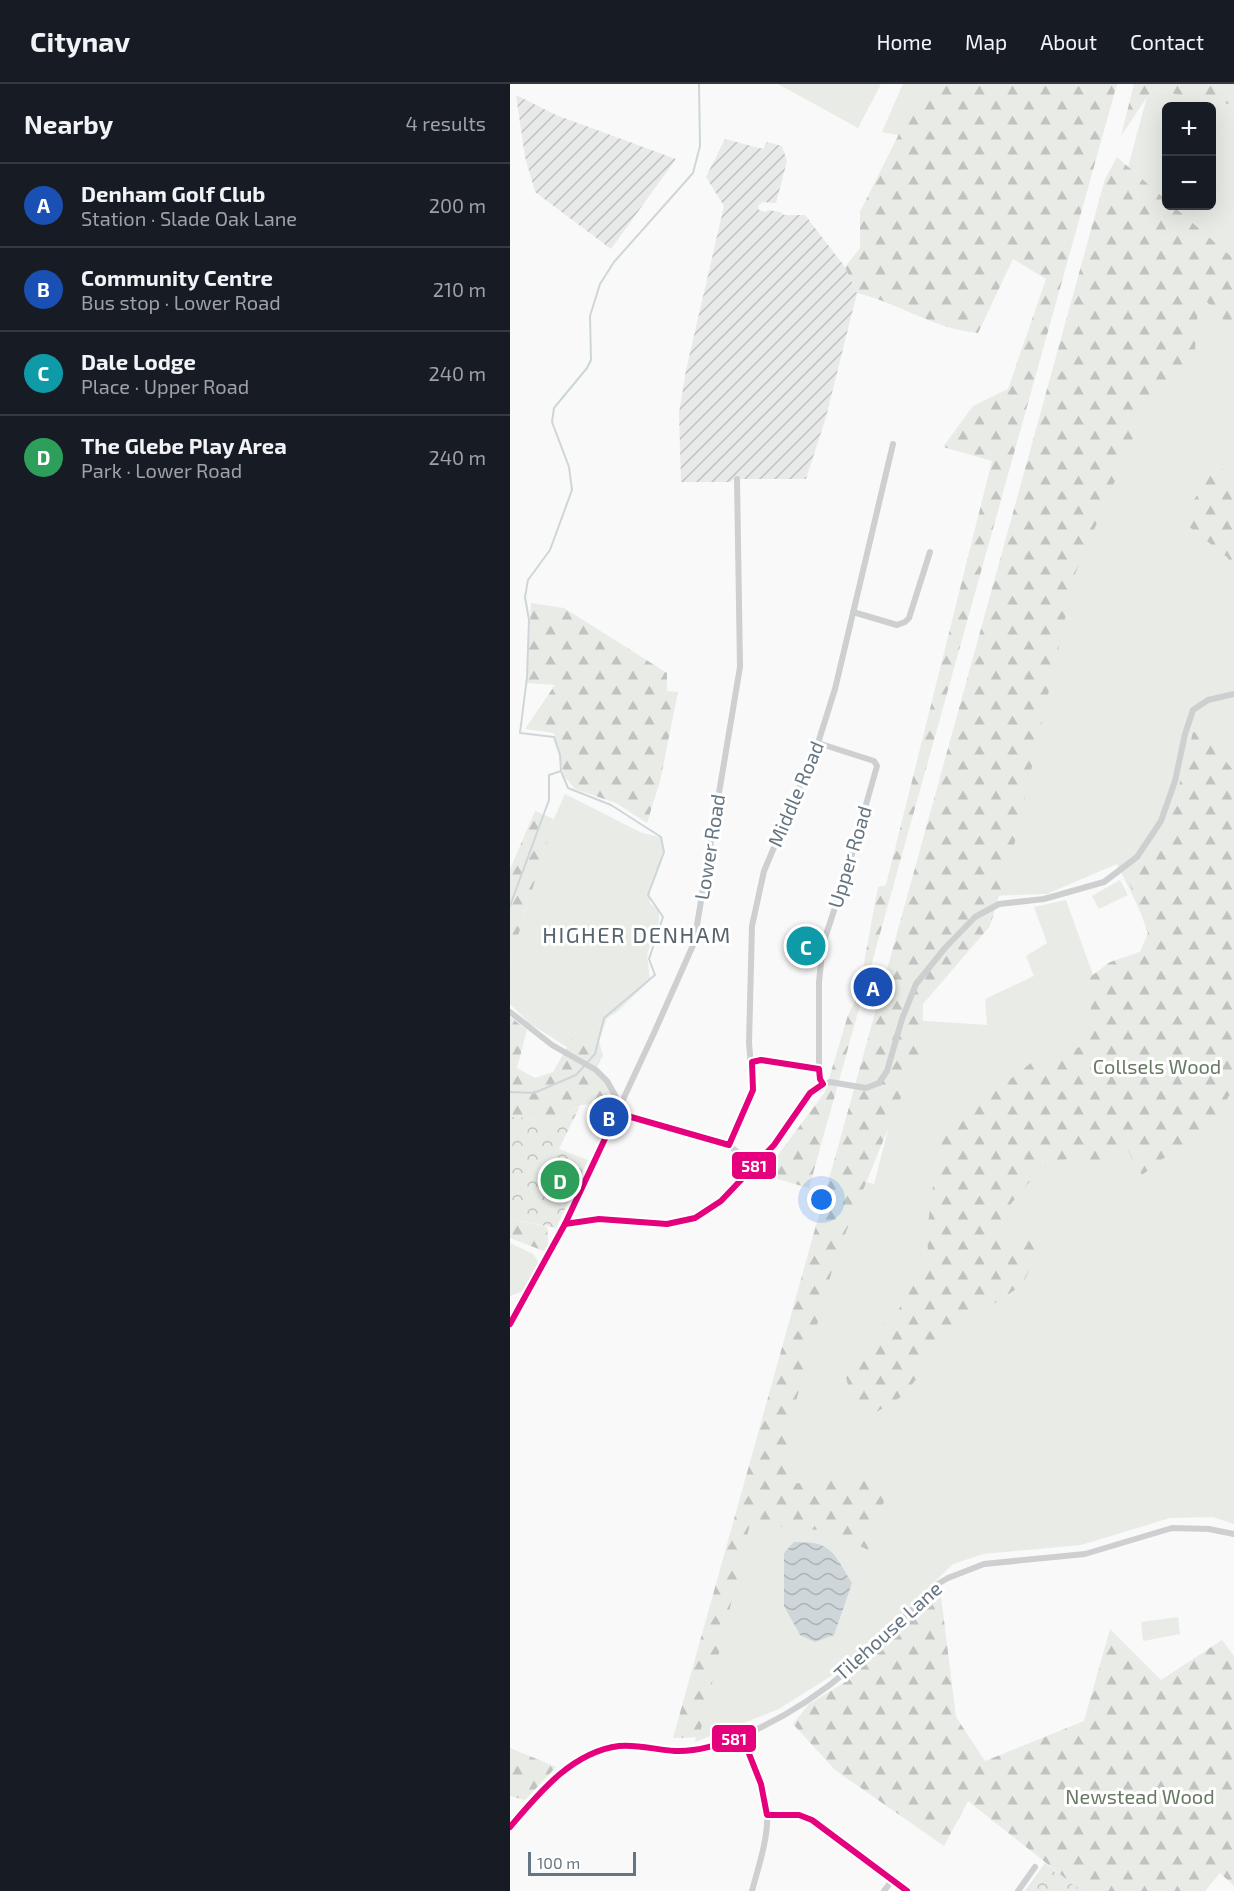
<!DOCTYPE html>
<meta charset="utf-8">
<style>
:root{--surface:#171b24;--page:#242831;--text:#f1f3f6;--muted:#9ea1a6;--line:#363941;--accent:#ea580c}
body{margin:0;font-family:"Exo 2",sans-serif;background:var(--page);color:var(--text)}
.controls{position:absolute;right:18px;top:18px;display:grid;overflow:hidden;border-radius:9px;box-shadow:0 6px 24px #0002}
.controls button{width:54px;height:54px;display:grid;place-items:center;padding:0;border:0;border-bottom:2px solid var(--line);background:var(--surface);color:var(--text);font:30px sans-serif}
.scale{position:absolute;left:18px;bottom:15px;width:108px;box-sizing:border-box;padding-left:6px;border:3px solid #657683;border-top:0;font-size:16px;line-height:21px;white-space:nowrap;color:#657683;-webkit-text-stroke:4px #fff;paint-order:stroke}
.you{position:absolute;left:312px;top:1116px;width:21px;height:21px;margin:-15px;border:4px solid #fff;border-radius:50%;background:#1a73e8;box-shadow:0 0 0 9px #1a73e833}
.badge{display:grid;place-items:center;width:39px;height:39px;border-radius:50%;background:var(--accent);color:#fff;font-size:20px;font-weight:700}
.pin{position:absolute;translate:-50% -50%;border:3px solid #fff;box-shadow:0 2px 6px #0006}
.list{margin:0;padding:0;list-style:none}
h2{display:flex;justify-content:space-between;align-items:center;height:78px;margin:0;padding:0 24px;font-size:26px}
h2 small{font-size:20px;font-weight:400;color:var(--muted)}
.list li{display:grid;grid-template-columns:39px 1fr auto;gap:18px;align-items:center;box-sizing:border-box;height:84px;padding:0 24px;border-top:2px solid var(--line)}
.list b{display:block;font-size:22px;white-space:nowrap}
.list p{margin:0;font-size:20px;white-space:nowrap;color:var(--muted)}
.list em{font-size:20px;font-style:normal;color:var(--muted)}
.map{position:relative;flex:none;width:724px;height:1807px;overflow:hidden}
header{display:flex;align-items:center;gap:36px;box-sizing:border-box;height:84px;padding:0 30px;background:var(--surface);border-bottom:2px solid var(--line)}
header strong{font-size:28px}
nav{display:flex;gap:33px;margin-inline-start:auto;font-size:21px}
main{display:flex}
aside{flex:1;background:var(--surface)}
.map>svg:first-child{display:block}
.built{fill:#e8e9e9}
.industrial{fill:url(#industrial-furrows)}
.green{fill:#e8ebe6;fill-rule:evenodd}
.forest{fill:url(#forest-firs)}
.park{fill:url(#park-crowns)}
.water{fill:url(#water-waves)}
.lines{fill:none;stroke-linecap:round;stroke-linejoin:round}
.stream{stroke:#ced6d9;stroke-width:2}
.minor{stroke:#cecfd0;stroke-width:6}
.bus-1-casing{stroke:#fff;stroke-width:10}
.bus-1{stroke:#e5007d;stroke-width:6}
.labels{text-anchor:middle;stroke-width:6;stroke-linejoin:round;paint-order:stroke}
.street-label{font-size:20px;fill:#657683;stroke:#fff}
.park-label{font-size:20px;fill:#687a64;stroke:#fff}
.quarter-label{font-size:22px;letter-spacing:1.5px;fill:#57646e;stroke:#fff}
.line-badge{stroke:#fff;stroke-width:2}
.badge-label{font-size:16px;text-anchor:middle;font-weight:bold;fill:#fff}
</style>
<header>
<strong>Citynav</strong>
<nav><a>Home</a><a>Map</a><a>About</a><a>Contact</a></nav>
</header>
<main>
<aside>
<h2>Nearby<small>4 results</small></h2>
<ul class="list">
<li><span class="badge" style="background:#1a4fb4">A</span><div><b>Denham Golf Club</b><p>Station · Slade Oak Lane</p></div><em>200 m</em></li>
<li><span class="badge" style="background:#1a4fb4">B</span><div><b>Community Centre</b><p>Bus stop · Lower Road</p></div><em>210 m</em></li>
<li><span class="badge" style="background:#0f9aa8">C</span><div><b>Dale Lodge</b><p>Place · Upper Road</p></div><em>240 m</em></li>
<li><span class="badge" style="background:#2e9e5b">D</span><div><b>The Glebe Play Area</b><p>Park · Lower Road</p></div><em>240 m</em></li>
</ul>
</aside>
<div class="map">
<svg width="724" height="1807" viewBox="0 0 724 1807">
<defs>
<pattern id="industrial-furrows" width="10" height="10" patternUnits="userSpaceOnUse" patternTransform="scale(1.5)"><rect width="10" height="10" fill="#e8e9e9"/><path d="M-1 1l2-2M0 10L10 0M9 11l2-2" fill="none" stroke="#c0c1c2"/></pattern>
<pattern id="forest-firs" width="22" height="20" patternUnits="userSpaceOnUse" patternTransform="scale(1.5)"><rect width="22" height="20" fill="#e8ebe6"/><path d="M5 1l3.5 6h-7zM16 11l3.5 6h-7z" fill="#c0c3c0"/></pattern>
<pattern id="park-crowns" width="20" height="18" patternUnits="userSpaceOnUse" patternTransform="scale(1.5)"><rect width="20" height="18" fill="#e8ebe6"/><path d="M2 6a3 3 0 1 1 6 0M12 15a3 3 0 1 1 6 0" fill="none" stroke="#c0c3c0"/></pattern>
<pattern id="water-waves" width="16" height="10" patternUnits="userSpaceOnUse" patternTransform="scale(1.5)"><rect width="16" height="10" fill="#ced6d9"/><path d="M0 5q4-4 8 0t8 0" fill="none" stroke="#abb2b5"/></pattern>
</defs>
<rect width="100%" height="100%" fill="#f9f9f9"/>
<!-- built -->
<polygon class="built" points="535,1779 555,1794 581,1807 515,1807"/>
<!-- industrial -->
<g class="industrial">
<polygon points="6,11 46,31 166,75 101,165 25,108 15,73"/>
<polygon points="215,55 253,65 257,58 272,62 277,77 266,119 252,118 248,122 249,126 255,128 259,126 270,128 274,131 295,131 335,183 347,209 316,333 296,395 227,395 222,396 222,398 171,398 169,329 176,286 214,122 196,93"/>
</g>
<!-- green -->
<g class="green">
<polygon points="268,0 371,0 348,44"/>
<polygon points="393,0 419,0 393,52 372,48"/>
<polygon points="565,0 590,0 588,15"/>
<path d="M644,6L724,21V1440L703,1433L660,1434L571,1461L473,1470L443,1480L340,1580L269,1625L185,1658L240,1423L332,1092L364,1100L385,1019L402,936L477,941L475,915L524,892L516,872L537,859L524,823L556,816L586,899L650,867L607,780L537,810L478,812L623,87L618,83L637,13ZM656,22H702V122H656Z"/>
<path d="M55,710L132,749L150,753C160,775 146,784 140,804C139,808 140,814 140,819L149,827V839L137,870L140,896L107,928L97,934L89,957L66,947L57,963L19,939L20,931L0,909V878L44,735Z"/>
<polygon points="610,796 618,811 589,825 582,812"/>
<polygon points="0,1159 23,1170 29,1179 13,1207 0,1212"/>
<polygon points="668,1533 670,1550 633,1557 631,1538"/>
</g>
<!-- forest -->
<g class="forest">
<path d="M414,0H565L588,15L590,0H607L299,1104L253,1091L315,1008L338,931L348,912L368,803L376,801L482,377L433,363L463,322L498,305L536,195L503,175L468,249C424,245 389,219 347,209L335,183L350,164V128Z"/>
<polygon points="624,0 724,0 724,21 644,6 637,13 611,52"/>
<polygon points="607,73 656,116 656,122 663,122 724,175 724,248 689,209 684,281 635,327 565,490 506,754 480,842 413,920 412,977 396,1001 326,1172 281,1335 280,1400 383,1390 358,1466 319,1447 240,1440 189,1653 163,1654 336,1034 595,95"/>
<polygon points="705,380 724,393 724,501 718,474 672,437"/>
<polygon points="21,519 54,524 157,589 157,607 168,608 150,697 137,739 106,719 65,705 54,692 44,649 15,645 45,601 17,599"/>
<polygon points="683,648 693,651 724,687 724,1003 703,1040 690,1058 654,1074 632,1091 618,1067 585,1088 571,1070 531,1084 499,1122 487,1142 497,1153 519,1156 530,1165 512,1201 482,1221 443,1239 417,1281 394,1311 365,1329 343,1319 334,1286 350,1265 388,1227 418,1171 417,1147 431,1043 445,1027 457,1034 479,1012 522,978 573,962 581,924 580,893 600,878 630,868 638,849 617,792 628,785 658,745"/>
<polygon points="25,727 44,735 0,878 0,785"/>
<polygon points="0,909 20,931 19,939 0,920"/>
<polygon points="0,933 17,946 7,984 25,994 43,988 66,947 89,957 93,972 85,985 105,1012 102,1019 71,1021 45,1036 0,1033"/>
<polygon points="0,1135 37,1143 39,1169 0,1154"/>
<polygon points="430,1504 446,1633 475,1677 574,1637 600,1545 651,1596 712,1556 724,1572 724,1802 710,1789 695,1807 581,1807 555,1794 458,1717 434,1762 325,1686 283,1640 299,1620 337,1597"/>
<polygon points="0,1664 46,1683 15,1716 0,1712"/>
</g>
<!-- park -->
<g class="park">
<polygon points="70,1022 49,1065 78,1076 46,1144 0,1135 0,1033 45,1036"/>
<polygon points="536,1781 553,1795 573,1807 518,1807"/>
</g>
<!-- water -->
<path class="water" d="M284,1458C323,1457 323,1469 342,1499L324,1551L305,1558L290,1551L274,1522V1469Z"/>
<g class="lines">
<!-- stream -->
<g class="stream">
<polyline points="0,822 39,716 39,691 51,687 50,671 44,653 10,649 17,593 19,536 15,513 18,496 40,466 62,406 59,383 42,338 44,324 77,284 81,276 80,232 90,200 104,178 183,89 190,62 189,0"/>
<polyline points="0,1008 24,1009 66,991 85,970 94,934 145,891 139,875 153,833 138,811 154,768 151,753 101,721 58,704 51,687"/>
</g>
<!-- minor -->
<g class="minor">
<polyline points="343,528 387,541 395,538 399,534 420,468"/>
<polyline points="308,659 364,677 367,682 337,787 313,860 309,898 309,990 310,995 313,1000"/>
<polyline points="0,928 42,961 86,986 97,997 111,1022"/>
<polyline points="242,978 251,976 309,985"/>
<polyline points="107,1029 188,1053 219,1061 243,1082"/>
<polyline points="219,1061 243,1006 239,959 242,842 254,787 308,659 325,605 383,360"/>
<polyline points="55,1140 89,1135 157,1140 185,1134 211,1117 264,1061 293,1019 307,1003 320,998 356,1004 369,999 377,987 392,935 406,900 435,864 465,833 489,820 534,815 594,798 627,773 651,737 665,697 675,650 683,626 698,616 724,610"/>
<polyline points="0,1240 55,1140 144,949 184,859 230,583 227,395"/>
<path d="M232,1652C242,1677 254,1701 257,1728C259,1753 248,1784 242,1807"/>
<polyline points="257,1731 289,1731 302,1736 397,1807"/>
<path d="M0,1743C32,1706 67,1662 121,1662C137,1662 154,1666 171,1667C191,1668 214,1660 232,1652C270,1636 309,1611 341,1584C371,1559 398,1529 426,1501L438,1494L474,1480L575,1470L662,1444L699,1445L724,1450"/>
<polyline points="374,1807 383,1795"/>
<polyline points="508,1807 525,1783"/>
</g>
<defs>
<g id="bus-1">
<polygon points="251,976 309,985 310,995 313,1000 300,1009 264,1061 211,1117 185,1134 157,1140 89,1135 55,1140 107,1029 219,1061 243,1006 242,978"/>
<polyline points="0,1240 55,1140"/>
<path d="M0,1743C29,1709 62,1668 109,1662C128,1660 146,1666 165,1667C189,1668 210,1660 232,1652L251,1700L257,1731H289L302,1736L397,1807"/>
</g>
</defs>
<!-- bus-1 casing -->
<use href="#bus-1" class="bus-1-casing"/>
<!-- bus-1 -->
<use href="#bus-1" class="bus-1"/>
</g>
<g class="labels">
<!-- street labels -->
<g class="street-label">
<text transform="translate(286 710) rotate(-67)" y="7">Middle Road</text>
<text transform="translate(200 763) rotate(-81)" y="7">Lower Road</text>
<text transform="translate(340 773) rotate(-73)" y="7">Upper Road</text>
<text transform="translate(378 1547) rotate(-42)" y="7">Tilehouse Lane</text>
</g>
<!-- park labels -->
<g class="park-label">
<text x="647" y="990">Collsels Wood</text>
<text x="630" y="1720">Newstead Wood</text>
</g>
<!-- quarter labels -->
<g class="quarter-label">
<text x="127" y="859">HIGHER DENHAM</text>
</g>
</g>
<g class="line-badge">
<rect x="221" y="1067" width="46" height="29" rx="6" fill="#e5007d"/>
<rect x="201" y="1640" width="46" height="29" rx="6" fill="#e5007d"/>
</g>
<g class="badge-label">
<text x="244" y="1088">581</text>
<text x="224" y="1661">581</text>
</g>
</svg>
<div class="controls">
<button>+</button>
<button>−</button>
</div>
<div class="scale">100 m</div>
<div class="you"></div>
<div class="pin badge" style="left:363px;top:903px;background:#1a4fb4">A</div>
<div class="pin badge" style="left:99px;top:1033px;background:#1a4fb4">B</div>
<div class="pin badge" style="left:296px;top:862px;background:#0f9aa8">C</div>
<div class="pin badge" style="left:50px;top:1096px;background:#2e9e5b">D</div>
</div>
</main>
